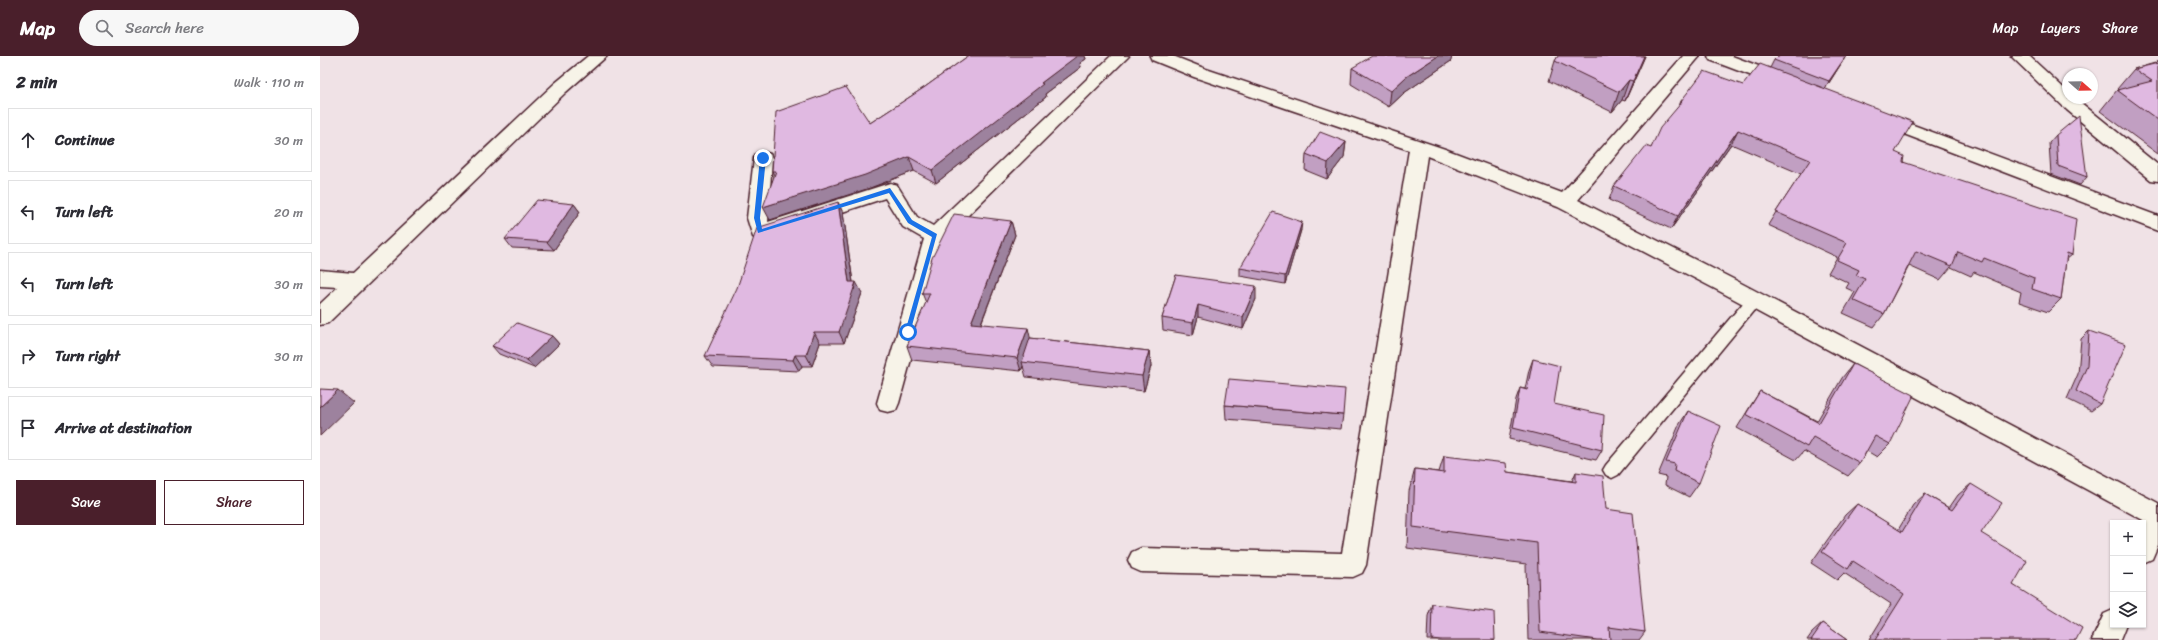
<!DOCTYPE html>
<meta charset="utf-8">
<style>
:root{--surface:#fff;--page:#f7f7f7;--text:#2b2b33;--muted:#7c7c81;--line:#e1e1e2;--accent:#4a1f2b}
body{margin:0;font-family:Sriracha,sans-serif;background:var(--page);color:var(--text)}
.controls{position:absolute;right:12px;bottom:12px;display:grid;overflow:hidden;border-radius:0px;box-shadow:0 1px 3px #0004}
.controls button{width:36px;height:36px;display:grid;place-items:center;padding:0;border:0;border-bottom:1px solid var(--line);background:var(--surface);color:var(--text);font:20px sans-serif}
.compass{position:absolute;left:1742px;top:12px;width:36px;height:36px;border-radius:50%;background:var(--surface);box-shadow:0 1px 3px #0004;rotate:110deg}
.stop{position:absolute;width:12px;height:12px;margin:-9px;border:3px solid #1a73e8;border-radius:50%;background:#fff}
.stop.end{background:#1a73e8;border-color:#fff;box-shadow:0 1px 4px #0008}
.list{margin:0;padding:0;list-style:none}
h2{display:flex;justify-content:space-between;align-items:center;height:52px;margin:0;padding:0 16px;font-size:17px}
h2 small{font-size:13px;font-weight:400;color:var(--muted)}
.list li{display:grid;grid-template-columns:26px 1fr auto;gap:12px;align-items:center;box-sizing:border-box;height:64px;margin:0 8px 8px;padding:0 8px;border:1px solid var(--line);border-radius:0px}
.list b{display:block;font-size:15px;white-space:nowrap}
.list em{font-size:13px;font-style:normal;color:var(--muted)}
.actions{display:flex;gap:8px;padding:12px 16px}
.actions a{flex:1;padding:9px 0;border:1px solid var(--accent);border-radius:0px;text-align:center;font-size:14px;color:var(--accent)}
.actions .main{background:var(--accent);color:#fff}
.icon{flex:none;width:22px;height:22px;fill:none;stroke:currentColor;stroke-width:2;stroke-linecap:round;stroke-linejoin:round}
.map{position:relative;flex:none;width:1838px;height:584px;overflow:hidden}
header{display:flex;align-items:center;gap:24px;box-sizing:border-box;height:56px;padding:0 20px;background:var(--accent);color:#fff}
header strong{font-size:19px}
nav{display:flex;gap:22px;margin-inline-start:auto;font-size:14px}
.search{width:280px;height:36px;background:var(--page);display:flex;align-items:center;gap:10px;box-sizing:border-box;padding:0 14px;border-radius:22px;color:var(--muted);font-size:15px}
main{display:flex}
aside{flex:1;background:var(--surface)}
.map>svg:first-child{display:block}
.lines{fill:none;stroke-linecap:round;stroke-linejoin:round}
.lane-casing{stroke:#4a1f2b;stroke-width:3}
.street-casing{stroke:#4a1f2b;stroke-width:3}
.lane{fill:#f7f3e8;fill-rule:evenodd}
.street{fill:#f7f3e8;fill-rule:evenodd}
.wall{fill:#c19fc2;stroke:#4a1f2b}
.shaded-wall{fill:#9d829e;stroke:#4a1f2b}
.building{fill:#e0b9e1;stroke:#4a1f2b}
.route{fill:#1a73e8}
</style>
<header>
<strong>Map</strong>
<div class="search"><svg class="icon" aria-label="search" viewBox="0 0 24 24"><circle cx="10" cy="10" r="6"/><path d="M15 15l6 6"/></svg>Search here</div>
<nav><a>Map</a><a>Layers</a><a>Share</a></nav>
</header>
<main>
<aside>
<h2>2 min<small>Walk · 110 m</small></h2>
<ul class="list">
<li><svg class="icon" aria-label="ahead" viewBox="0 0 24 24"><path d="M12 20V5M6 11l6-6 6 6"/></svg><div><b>Continue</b></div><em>30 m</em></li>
<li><svg class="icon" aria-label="left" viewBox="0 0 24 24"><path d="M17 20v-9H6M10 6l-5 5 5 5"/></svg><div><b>Turn left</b></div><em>20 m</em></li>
<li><svg class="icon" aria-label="left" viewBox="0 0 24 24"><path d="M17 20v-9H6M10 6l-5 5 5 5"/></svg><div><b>Turn left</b></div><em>30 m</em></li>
<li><svg class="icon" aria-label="right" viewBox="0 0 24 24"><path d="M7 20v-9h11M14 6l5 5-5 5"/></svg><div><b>Turn right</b></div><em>30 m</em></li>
<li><svg class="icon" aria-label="arrive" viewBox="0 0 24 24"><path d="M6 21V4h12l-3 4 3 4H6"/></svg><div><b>Arrive at destination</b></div></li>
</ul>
<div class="actions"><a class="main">Save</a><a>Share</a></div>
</aside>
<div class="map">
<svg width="1838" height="584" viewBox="0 0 1838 584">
<rect width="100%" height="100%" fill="#f0e2e6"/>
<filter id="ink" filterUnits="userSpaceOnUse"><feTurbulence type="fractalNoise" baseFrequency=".025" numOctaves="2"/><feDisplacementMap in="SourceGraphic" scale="8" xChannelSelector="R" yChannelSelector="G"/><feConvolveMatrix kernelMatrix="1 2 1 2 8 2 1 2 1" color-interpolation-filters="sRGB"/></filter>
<g filter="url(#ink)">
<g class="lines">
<defs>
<polygon id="lane" points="1434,238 1439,240 1442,244 1439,248 1298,419 1292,422 1286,419 1283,414 1286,409 1429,240"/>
<g id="street">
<polygon points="268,0 287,0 246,36 8,267 0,269 0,248 18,231 0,230 0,214 33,217 234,28"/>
<polygon points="791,0 809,0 624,183 579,347 576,354 568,356 560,354 557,347 604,183 583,171 565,142 440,183 433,181 427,162 434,102 436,98 443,96 450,98 452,102 448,166 570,127 577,129 597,161 613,170"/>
<polygon points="830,0 853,0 886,13 1125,93 1242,137 1363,0 1380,0 1258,144 1415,224 1838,447 1838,489 1832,503 1823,507 1823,464 1401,236 1238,151 1107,100 1046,509 1042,517 1033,521 821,516 812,512 808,504 812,496 821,492 1022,497 1089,94 874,21 832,4"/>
<polygon points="1388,0 1412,0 1468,21 1471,25 1468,29 1462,30 1456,29 1390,4"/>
<polygon points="1691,0 1709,0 1748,36 1748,42 1755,42 1838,109 1838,125 1831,124 1747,54"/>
<polygon points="1561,57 1838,160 1838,175 1555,67 1552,63 1555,59"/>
<polygon points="1793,554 1793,569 1806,569 1800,584 1772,584 1784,558"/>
</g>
</defs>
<!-- lane casing -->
<use href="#lane" class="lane-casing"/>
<!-- street casing -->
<use href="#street" class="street-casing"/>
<!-- lane -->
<use href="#lane" class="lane"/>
<!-- street -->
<use href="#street" class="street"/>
</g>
<!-- wall -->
<g class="wall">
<polygon points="648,0 765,0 766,3 760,7 761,11 725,38 726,41 616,127 594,115 550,132 450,164 454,119 452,115 550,67 605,31"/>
<polygon points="1238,0 1325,0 1305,45 1302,44 1292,56 1229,25 1235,5"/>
<polygon points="1458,0 1526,0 1505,33 1575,96 1583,106 1752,199 1746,204 1741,243 1728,256 1699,246 1701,236 1654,216 1651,220 1631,211 1620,224 1589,210 1564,258 1554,271 1523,257 1535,236 1526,232 1529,227 1508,217 1517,201 1448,169 1456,156 1481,118 1411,88 1351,173 1289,144 1294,130 1331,92 1359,50 1361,45 1423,29 1450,12 1454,4"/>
<polygon points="1838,4 1838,98 1780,55 1797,34 1798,34 1797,33 1814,13 1835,7"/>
<polygon points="1131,5 1084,37 1069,51 1031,28 1032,12"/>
<polygon points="1736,79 1767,121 1760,129 1731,118 1729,87"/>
<polygon points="1026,86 1024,101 1007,123 985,114 986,98"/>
<polygon points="518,146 523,157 533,226 542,237 524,287 500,287 492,310 482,310 479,315 393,311 385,300"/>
<polygon points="254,148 260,156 234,194 192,192 185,183"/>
<polygon points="691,165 695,179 661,268 710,282 829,295 831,310 824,335 706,321 703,310 701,315 592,304 587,290 606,247 602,237"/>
<polygon points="981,174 965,228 920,220 920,212"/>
<polygon points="856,219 936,243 923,273 878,261 873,279 843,274 842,262"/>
<polygon points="1769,275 1780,348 1771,355 1747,343 1758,318 1761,283"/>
<polygon points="232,280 239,288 214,312 179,298 172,290"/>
<polygon points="1213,303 1234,348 1282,394 1276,404 1189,383 1196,343 1200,332 1205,333 1209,314"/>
<polygon points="1533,308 1570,388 1557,401 1547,395 1540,407 1528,420 1484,395 1476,404 1417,372 1431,349 1440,335 1497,365 1522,322"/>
<polygon points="905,349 1023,359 1021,373 906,363"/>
<polygon points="1368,355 1379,427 1369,441 1345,429 1346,421 1338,419 1359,369"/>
<polygon points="1124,400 1187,416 1252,425 1256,416 1286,453 1325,576 1319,584 1208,584 1206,508 1087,492 1089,435 1095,413 1119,416"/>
<polygon points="1651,428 1661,477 1693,529 1756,584 1549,584 1571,548 1524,517 1517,524 1491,507 1525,459 1537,448 1578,474 1593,449 1605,438 1629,452 1638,439"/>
<polygon points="1112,548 1175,584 1107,584 1108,560"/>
<polygon points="1503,567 1527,584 1487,584 1492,577"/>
</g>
<!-- shaded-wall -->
<g class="shaded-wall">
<polygon points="756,0 765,0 766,3 760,7 761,11 725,38 726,41 616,127 612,114 721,27"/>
<polygon points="1118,0 1132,0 1131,5 1084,37 1069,51 1071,35 1086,21"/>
<polygon points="1324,0 1325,0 1305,45 1313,25"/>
<polygon points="1526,0 1505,33 1509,25"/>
<polygon points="1309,24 1302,44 1292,56 1299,36"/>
<polygon points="1418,74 1411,88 1351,173 1358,160"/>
<polygon points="1026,86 1024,101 1007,123 1008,107"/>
<polygon points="589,101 594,115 550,132 450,164 443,151"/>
<polygon points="518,146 523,157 534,234 536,226 542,237 524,287 519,276 529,226"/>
<polygon points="254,148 260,156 234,194 227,186"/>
<polygon points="691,165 695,179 656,280 651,267"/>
<polygon points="982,166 981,174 965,228 965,220"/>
<polygon points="936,230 936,243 923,273 923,261"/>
<polygon points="878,249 878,261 873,279 873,267"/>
<polygon points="708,272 711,285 702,306 703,310 701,315 697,302"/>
<polygon points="494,276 500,287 492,310 486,299"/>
<polygon points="232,280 239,288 214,312 207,304"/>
<polygon points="829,295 831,310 824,335 822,320"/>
<polygon points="475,299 482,310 479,315 473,304"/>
<polygon points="18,334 34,347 0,380 0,351"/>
</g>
<!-- building -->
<g class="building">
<polygon points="648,0 757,0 721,27 723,28 612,114 589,101 545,119 443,151 456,115 452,115 456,56 526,31 550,67 605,31"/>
<polygon points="1052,0 1118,0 1086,21 1071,35 1032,12"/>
<polygon points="1238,0 1324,0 1313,25 1309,24 1299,36 1235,5"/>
<polygon points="1458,0 1526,0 1509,25 1454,4"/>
<polygon points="1838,7 1838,64 1797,34 1832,25 1814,13"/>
<polygon points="1440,8 1593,66 1575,96 1584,100 1583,106 1756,163 1752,199 1747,197 1741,243 1712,233 1714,222 1664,202 1662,206 1638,196 1632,210 1596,195 1564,258 1533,244 1545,223 1536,219 1539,214 1517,204 1527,187 1456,156 1490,104 1418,74 1358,160 1294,130 1326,90 1331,92 1340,72 1362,46 1361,45 1384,15 1423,29"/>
<polygon points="1759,60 1767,121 1738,110 1736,79"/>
<polygon points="1000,76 1026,86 1008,107 986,98"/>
<polygon points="217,144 254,148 227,186 185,183"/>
<polygon points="518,146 529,226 536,226 519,276 494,276 486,299 475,299 473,304 385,300 417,232 437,172"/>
<polygon points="953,156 982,166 965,220 920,212"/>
<polygon points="634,158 691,165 651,267 708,272 697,302 587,290 610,237 602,237 612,202"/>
<polygon points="856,219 936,230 923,261 878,249 873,267 842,262"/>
<polygon points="197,267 232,280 207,304 172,290"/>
<polygon points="1769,275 1806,288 1780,348 1756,335 1767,310"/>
<polygon points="710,282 829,295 822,320 702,306"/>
<polygon points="1213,303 1240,310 1234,348 1284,359 1282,394 1193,372 1200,332 1207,334"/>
<polygon points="1533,308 1594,339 1570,388 1555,380 1540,407 1493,381 1487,391 1426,358 1440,335 1499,367"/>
<polygon points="909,323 1025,333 1023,359 905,349"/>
<polygon points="0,333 18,334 0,351"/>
<polygon points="1368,355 1401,370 1379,427 1354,415 1355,408 1346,406"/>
<polygon points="1124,400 1186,407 1187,416 1256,426 1256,416 1283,420 1286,453 1313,457 1325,576 1289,571 1290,584 1277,584 1220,576 1217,487 1093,471 1095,413 1124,417"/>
<polygon points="1651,428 1682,447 1661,477 1707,505 1693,529 1762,572 1756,584 1555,584 1584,538 1533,505 1528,513 1502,496 1537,448 1582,476 1605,438 1632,454"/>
<polygon points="1112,548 1174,556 1175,584 1121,584 1111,583"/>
<polygon points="1503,567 1527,584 1491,584"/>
</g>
</g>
<!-- route -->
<polygon class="route" points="443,100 446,102 440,162 442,173 570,132 592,164 617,178 590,277 585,276 612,181 588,167 569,137 438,177 434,162 440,102"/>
</svg>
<div class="controls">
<button>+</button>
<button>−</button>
<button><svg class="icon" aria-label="layers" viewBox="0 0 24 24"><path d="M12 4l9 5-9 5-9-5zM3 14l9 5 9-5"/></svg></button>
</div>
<svg class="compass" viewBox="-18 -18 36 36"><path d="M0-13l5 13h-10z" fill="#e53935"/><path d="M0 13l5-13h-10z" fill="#7c7c81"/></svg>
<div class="stop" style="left:588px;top:276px"></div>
<div class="stop end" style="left:443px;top:102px"></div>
</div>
</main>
